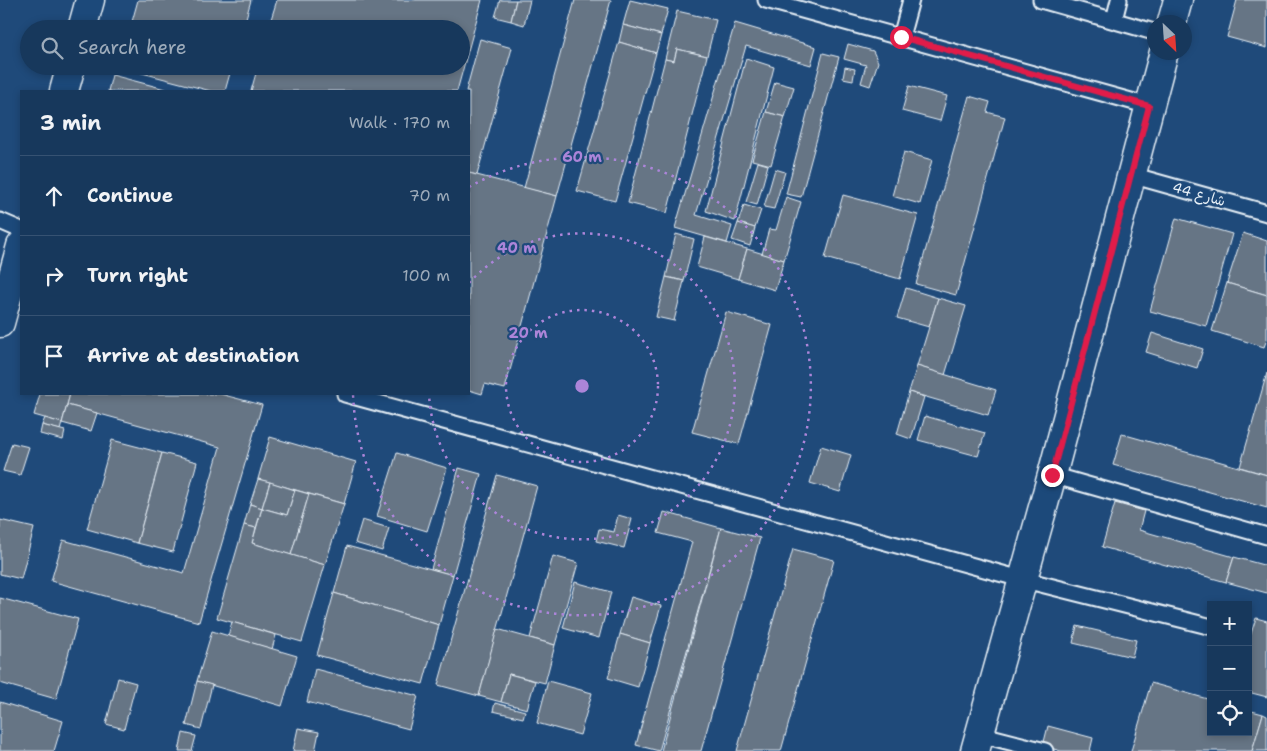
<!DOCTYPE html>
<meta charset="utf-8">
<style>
:root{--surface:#17385c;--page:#203f62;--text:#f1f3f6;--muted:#9eacbb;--line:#365272}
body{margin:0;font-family:"Shantell Sans","Playpen Sans Arabic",sans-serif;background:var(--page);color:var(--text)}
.controls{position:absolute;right:15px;bottom:15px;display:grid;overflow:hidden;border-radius:0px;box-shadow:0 2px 8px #0003}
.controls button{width:45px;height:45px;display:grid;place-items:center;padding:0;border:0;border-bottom:1px solid var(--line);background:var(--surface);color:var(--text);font:25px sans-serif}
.compass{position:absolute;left:1147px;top:15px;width:45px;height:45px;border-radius:50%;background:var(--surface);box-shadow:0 2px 8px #0003;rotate:155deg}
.stop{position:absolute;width:15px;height:15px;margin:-11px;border:4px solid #e11d48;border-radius:50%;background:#fff}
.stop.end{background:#e11d48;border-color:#fff;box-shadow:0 1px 5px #0008}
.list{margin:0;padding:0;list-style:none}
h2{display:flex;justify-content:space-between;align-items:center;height:65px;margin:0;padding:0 20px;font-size:21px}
h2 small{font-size:16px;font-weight:400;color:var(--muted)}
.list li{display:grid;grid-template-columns:32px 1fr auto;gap:15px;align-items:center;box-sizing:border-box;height:80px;padding:0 20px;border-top:1px solid var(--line)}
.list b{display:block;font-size:19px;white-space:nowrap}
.list em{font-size:16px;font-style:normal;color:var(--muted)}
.icon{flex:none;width:28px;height:28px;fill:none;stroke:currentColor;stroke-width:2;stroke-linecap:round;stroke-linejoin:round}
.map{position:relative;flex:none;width:1267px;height:751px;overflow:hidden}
.search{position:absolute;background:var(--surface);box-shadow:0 2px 8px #0003;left:20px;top:20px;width:450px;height:55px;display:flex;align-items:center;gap:12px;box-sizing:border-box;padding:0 18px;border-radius:28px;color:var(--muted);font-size:19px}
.panel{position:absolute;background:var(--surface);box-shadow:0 2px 8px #0003;left:20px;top:90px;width:450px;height:305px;border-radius:0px}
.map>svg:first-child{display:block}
.building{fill:#667485;stroke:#e8f1f8}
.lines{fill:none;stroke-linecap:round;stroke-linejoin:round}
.lane-casing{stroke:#e8f1f8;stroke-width:19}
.street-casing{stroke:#e8f1f8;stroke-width:31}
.lane{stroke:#1f4a7a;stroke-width:15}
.street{stroke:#1f4a7a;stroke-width:28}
.route{stroke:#e11d48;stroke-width:6}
.ring{fill:none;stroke:#ac85d9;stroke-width:2.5;stroke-dasharray:2.5 5}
.labels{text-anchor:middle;stroke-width:4.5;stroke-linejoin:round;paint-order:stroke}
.street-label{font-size:14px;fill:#e8f1f8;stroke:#1f4a7a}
.centre{fill:#ac85d9;stroke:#1f4a7a;stroke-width:2.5}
.ring-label{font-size:15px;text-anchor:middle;font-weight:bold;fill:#ac85d9;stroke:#1f4a7a;stroke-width:4.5;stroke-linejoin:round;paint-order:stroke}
</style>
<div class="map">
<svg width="1267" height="751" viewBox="0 0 1267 751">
<rect width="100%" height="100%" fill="#1f4a7a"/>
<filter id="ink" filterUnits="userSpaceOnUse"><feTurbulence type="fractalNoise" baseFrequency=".02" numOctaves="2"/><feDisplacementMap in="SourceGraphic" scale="10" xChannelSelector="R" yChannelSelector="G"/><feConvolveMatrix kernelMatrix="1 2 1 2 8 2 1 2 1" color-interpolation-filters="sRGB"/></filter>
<g filter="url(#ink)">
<!-- building -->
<g class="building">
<polygon points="138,0 251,0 243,29 130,29"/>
<polygon points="277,0 482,0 457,91 251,91 258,66 461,66 461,29 268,29"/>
<polygon points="500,0 516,0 511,21 495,17"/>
<polygon points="516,0 530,0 524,25 511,21"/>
<polygon points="575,0 611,0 557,196 524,188"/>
<polygon points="630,0 668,9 661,35 623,25"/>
<polygon points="1237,0 1267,0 1267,48 1227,37"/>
<polygon points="677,11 716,20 707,56 677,49 674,61 665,59"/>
<polygon points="735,23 816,47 811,65 746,46 696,215 732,226 727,243 675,228"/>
<polygon points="623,25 661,35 656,53 619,42"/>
<polygon points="480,39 512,48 477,175 469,173 469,91 466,91"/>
<polygon points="619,42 656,53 615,201 577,191"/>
<polygon points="848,44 873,51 878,62 870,86 861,83 866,65 844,59"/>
<polygon points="677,49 707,56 667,213 628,203 665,59 674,61"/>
<polygon points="823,53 839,57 801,197 786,194"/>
<polygon points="746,58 774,67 735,221 706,211"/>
<polygon points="232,66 225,91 211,91 119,67"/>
<polygon points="845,67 855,69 853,80 843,78"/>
<polygon points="112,75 169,90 169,91 108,91"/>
<polygon points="775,82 794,87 785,117 766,112"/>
<polygon points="909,86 947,96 940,121 902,111"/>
<polygon points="969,96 990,102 987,112 1005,117 956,295 916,284"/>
<polygon points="766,112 785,117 771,165 752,160"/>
<polygon points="904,152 932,160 920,204 892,196"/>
<polygon points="758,162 768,165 757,205 746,202"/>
<polygon points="775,169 785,172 774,209 764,207"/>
<polygon points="469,173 557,196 505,389 485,384 482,394 469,390"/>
<polygon points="843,195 918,215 900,279 825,258"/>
<polygon points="786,197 801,202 784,260 762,254 769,229 776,230"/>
<polygon points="744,205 761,210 755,228 738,223"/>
<polygon points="1176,218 1232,234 1206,326 1150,311"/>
<polygon points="738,223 755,228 750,246 732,240"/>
<polygon points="1243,233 1267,241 1267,295 1227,283"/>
<polygon points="676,234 694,239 684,281 666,277"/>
<polygon points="705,237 747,249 738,279 697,267"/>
<polygon points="747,249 784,260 775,290 738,279"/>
<polygon points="666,277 684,281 674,321 656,317"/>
<polygon points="1227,283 1267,295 1267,339 1264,347 1212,331"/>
<polygon points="906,288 938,298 929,327 897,318"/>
<polygon points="938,298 966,306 945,375 917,366"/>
<polygon points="726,312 772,325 739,444 692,432"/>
<polygon points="1152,333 1203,349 1197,368 1146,352"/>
<polygon points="917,366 996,390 988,415 909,392"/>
<polygon points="1267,373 1267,475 1240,467"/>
<polygon points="909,392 924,397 911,439 897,434"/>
<polygon points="40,394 70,394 62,423 34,415"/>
<polygon points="70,394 220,394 262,405 199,622 51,581 63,540 184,573 220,447 67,405"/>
<polygon points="67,405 97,413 91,431 62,423"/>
<polygon points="925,416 985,433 978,456 918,440"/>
<polygon points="45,418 62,423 60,430 42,425"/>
<polygon points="42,425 65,431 63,440 40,434"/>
<polygon points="1122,434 1267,475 1267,508 1113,465"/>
<polygon points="270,437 356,462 344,504 258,479"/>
<polygon points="112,440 162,453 137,543 87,529"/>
<polygon points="12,443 29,447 20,475 3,471"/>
<polygon points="821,446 851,455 840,492 810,483"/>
<polygon points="162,453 197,462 173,552 137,543"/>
<polygon points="397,453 447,468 427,531 377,516"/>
<polygon points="459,468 481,474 453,575 431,569"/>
<polygon points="497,475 537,486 479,696 438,685"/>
<polygon points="258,479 270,482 262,508 250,504"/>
<polygon points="270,482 295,490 287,515 262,508"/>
<polygon points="295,490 309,494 291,555 252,543 262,508 287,515"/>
<polygon points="309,494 344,504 325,565 291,555"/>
<polygon points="1115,503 1144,511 1139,530 1234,557 1226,582 1102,547"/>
<polygon points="250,504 262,508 256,528 244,525"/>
<polygon points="664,512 721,528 659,751 636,745 692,542 658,533"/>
<polygon points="618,515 632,519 624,548 596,541 599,529 614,532"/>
<polygon points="0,520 34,528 21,579 0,574"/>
<polygon points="362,520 389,528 382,551 355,543"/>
<polygon points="244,525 256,528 252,543 325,565 302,642 217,618"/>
<polygon points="721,528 760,538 701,751 661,751"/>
<polygon points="347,546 453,575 439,625 334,593"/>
<polygon points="793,549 834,560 781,751 737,751"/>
<polygon points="553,556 578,563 555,645 530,638"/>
<polygon points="1234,557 1267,566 1267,593 1226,582"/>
<polygon points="575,582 611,592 599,638 563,628"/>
<polygon points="334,593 439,625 423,684 317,655"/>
<polygon points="631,597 661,606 650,643 620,634"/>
<polygon points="0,598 78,619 56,699 0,683"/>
<polygon points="1256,618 1267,621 1267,697 1248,692 1248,643"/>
<polygon points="232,622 276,635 272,649 228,636"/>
<polygon points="1077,626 1136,640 1132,657 1073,643"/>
<polygon points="497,629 555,645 545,683 509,674 501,702 479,696"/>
<polygon points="212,631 297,656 282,706 197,681"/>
<polygon points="620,634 650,643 638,687 608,678"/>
<polygon points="315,669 418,696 409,729 307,702"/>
<polygon points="509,674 535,681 527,709 501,702"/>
<polygon points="118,678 136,683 124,729 106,724"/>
<polygon points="197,681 212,685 201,729 186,725"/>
<polygon points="548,681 592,693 580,735 537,723"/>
<polygon points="1151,683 1211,700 1211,732 1248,732 1248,710 1263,714 1252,751 1131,751"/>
<polygon points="0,702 63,721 54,751 0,751"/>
<polygon points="495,703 525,711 523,718 493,711"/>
<polygon points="1263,714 1267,716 1267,751 1252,751"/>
<polygon points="1048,726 1093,738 1090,751 1061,751 1043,746"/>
<polygon points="298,728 319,732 315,751 293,751"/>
<polygon points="183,733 196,736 192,751 179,751"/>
</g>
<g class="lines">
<defs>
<g id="lane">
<polyline points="766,0 1149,106"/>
<polyline points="1041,0 1154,32"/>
<polyline points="1114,20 1119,0"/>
<polyline points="901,37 911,0"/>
<polyline points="1131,175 1267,213"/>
<polyline points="0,221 21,230"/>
<polyline points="345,394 1021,579 1208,626"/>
<polyline points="1052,475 1267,536"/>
<polyline points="979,734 1045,751"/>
</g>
<g id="street">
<polyline points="1172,22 1178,0"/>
<polyline points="82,29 90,0"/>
<polyline points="64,91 71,66"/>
<polyline points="0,323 21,246"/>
<polyline points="975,751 1052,475 1164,52"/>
</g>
</defs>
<!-- lane casing -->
<use href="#lane" class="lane-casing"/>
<!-- street casing -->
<use href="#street" class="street-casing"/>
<!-- lane -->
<use href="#lane" class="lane"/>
<!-- street -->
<use href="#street" class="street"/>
</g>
</g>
<g class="lines" filter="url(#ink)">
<!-- route -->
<polyline class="route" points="901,37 1149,106 1052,475"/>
</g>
<!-- distance rings -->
<g class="ring">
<circle cx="582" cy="386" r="76"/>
<path d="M469 283A153 153 0 1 1 429 394"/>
<path d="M469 187A229 229 0 1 1 353 394"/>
</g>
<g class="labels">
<!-- street labels -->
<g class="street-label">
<text transform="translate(1199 194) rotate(16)" y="5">شارع 44</text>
</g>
</g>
<circle cx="582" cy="386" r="8" class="centre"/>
<g class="ring-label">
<text x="582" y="162">60 m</text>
<text x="517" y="253">40 m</text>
<text x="528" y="338">20 m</text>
</g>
</svg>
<div class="controls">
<button>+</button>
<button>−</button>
<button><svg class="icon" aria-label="locate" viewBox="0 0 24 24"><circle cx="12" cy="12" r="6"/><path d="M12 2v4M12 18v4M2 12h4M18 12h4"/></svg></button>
</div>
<svg class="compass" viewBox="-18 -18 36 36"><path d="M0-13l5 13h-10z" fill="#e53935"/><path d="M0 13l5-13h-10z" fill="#9eacbb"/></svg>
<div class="stop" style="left:901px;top:37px"></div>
<div class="stop end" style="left:1052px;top:475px"></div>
<div class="search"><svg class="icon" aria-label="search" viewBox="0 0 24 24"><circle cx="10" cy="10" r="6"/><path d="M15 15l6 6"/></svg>Search here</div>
<section class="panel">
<h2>3 min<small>Walk · 170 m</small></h2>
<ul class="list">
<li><svg class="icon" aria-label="ahead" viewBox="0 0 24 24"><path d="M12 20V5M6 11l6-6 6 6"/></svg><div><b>Continue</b></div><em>70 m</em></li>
<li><svg class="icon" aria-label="right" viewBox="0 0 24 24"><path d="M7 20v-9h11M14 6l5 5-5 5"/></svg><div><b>Turn right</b></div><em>100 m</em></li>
<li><svg class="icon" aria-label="arrive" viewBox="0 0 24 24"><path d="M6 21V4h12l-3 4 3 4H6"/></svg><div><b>Arrive at destination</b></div></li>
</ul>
</section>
</div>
